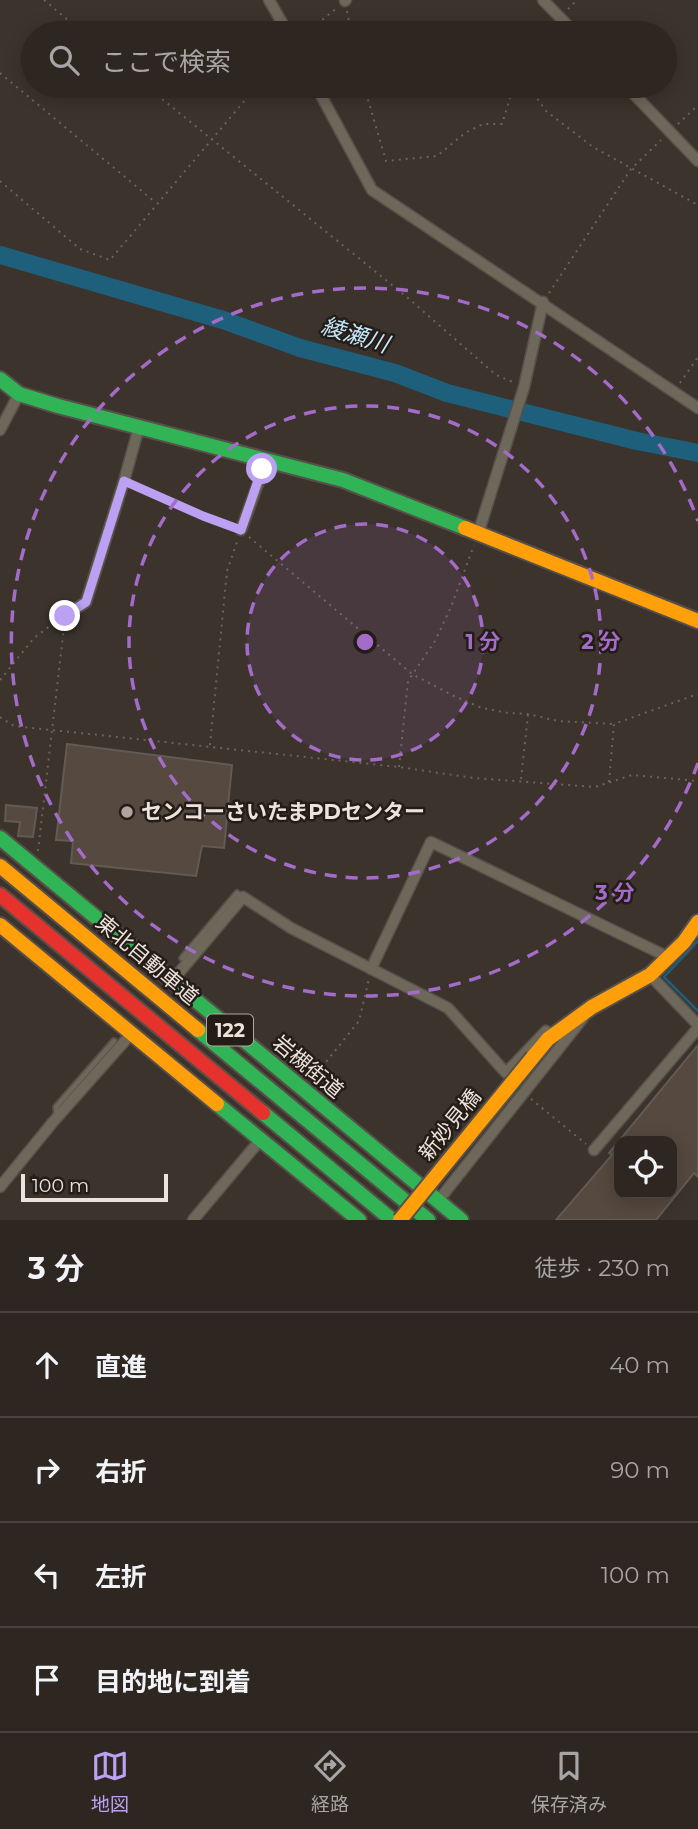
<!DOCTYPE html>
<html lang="ja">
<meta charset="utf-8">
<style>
:root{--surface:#2d2621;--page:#39322e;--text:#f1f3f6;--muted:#a7a5a5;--line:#48433f;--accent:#bca0f2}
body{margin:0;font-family:Montserrat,"Noto Sans JP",sans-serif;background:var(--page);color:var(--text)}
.controls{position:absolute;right:21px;bottom:21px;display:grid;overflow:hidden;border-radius:14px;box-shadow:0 4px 18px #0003}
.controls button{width:63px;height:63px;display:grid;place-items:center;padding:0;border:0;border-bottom:2px solid var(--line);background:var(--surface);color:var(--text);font:35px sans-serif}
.scale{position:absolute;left:21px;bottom:18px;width:147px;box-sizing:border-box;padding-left:7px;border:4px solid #eee3db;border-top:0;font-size:19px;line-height:24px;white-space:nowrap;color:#eee3db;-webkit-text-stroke:5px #241c16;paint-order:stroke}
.stop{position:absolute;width:21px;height:21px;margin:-16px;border:5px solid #bca0f2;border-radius:50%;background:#fff}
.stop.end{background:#bca0f2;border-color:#fff;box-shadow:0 2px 7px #0008}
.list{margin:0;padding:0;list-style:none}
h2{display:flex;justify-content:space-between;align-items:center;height:91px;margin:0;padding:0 28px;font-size:30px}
h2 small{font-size:23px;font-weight:400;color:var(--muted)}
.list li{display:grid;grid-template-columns:46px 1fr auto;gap:21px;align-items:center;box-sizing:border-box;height:105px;padding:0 28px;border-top:2px solid var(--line)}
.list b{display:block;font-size:26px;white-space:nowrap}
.list em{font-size:23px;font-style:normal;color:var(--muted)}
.icon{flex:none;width:38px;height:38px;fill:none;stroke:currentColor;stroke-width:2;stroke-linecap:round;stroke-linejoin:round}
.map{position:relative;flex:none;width:698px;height:1220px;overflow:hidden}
.search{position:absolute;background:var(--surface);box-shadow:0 4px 18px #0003;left:21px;right:21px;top:21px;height:77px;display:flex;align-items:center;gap:18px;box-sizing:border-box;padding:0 24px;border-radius:38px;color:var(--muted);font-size:26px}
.sheet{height:511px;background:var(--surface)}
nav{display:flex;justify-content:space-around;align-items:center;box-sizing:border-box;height:98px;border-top:2px solid var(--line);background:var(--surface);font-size:19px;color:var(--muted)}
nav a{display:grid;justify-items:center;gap:4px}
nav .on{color:var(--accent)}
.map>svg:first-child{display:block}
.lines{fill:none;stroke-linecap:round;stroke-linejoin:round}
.stream{stroke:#1e607b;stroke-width:2.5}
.river{stroke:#1e607b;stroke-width:18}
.building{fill:#56493f;stroke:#625a54;stroke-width:2;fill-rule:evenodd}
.lane-casing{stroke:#574f4a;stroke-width:8}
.street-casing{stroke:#574f4a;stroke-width:13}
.fast-casing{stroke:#574f4a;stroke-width:18}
.slow-casing{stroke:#574f4a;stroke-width:18}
.jam-casing{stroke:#574f4a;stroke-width:18}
.path{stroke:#6b645a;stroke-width:2;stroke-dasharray:2 5;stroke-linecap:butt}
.lane{stroke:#6d685a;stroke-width:4.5}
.street{stroke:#6d685a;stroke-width:10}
.fast{stroke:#30b455;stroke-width:14}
.slow{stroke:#ff9f0a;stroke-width:14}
.jam{stroke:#e5322d;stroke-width:14}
.slow-bridge-casing{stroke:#574f4a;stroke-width:18;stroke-linecap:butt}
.slow-bridge{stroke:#ff9f0a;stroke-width:14}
.route{stroke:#bca0f2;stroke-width:9}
.ring{fill:none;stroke:#a36cc9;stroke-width:3.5;stroke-dasharray:12 9}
.poi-dot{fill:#b0a59e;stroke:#241c16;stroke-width:2.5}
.labels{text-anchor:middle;stroke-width:5;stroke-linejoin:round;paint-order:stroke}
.shield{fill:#241c16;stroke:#b1a7a0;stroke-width:2}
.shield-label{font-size:19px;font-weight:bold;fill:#eee3db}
.poi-label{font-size:21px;font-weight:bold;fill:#eee3db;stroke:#241c16;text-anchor:start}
.street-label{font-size:21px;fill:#eee3db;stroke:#241c16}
.water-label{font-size:23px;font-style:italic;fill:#c3e7fa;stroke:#241c16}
.centre{fill:#a36cc9;stroke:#241c16;stroke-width:3.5}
.ring-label{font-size:21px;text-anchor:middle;font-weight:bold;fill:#a36cc9;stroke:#241c16;stroke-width:5;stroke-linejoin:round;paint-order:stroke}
</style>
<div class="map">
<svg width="698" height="1220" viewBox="0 0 698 1220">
<rect width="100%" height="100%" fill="#3c332c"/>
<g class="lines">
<!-- stream -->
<polyline class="stream" points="698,941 664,977 698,1011"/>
<!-- river -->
<polyline class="river" points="0,255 223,320 300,348 395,373 447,393 637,441 698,453"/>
</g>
<!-- building -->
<g class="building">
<polygon points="67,744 232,765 224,848 202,846 196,876 71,863 73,841 56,840"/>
<polygon points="6,805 37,808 33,837 18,836 20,822 5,821"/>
<path d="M698,1045V1177L694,1173L656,1220H556L612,1155L609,1153ZM619,1141H672V1194H619Z"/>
</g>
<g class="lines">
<defs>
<g id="lane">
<polyline points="182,958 237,893 242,897"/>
<polyline points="57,1117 56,1107 114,1041"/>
</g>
<g id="street">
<polyline points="269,0 288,33"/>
<polyline points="543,0 575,33"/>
<polyline points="345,1 346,0"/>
<polyline points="316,86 372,190 698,408"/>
<polyline points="626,86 698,161"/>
<polyline points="0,430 19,394"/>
<polyline points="241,530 267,459"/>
<polyline points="478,534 524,387 543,302"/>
<polyline points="65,616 86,602 124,481 139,427"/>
<polyline points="371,969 431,842 670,958"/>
<polyline points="650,975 698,1025"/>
<polyline points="172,981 243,897 291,928 448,1008 506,1073 546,1031 554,1035"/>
<polyline points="594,1150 698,1028"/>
<polyline points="0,1187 53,1122 132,1033"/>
<polyline points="438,1201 583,1018"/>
<polyline points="193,1220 261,1139"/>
</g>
<g id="fast">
<polyline points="0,379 19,394 58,406 343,480 465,528"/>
<polyline points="0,838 461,1220"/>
<polyline points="198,1030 428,1220"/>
<polyline points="217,1104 359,1220"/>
<polyline points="263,1113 392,1220"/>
</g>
<g id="slow">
<polyline points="465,528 698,621"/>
<polyline points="0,866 198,1030"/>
<polyline points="0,925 217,1104"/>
<polyline points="533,1057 548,1039 592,1007 650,975 684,942 698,922"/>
</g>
<polyline id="jam" points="0,895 263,1113"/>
</defs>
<!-- lane casing -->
<use href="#lane" class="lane-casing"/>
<!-- street casing -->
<use href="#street" class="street-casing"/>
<!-- fast casing -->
<use href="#fast" class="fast-casing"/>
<!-- slow casing -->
<use href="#slow" class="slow-casing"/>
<!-- jam casing -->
<use href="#jam" class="jam-casing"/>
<!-- path -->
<g class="path">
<polyline points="44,0 83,33"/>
<polyline points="568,9 577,0"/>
<polyline points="347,11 351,33"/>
<polyline points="306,33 338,7"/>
<polyline points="0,73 155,202"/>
<polyline points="146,86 408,298 496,375 513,382"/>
<polyline points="364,86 386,161 437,156 465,133 483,124 502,124 513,88 529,87 546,111 593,147 698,205"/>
<polyline points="678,124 698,105"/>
<polyline points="0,181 80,249 110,260 257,86"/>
<polyline points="549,293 631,169 661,140"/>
<polyline points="680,383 698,357"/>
<polyline points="132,484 233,527"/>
<polyline points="249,537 412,674 454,696 482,708 508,713 528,714 558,721 614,724"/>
<polyline points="0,680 34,638 58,620"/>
<polyline points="0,717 14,726 399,767 474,778 595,787 632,775 698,781"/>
<polyline points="210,745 227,571 238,539"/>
<polyline points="399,767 408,681 435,641 451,607 474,545"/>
<polyline points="521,779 528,715"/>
<polyline points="609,782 614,724 698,694"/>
<polyline points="38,851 64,627"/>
<polyline points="313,1078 359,1021 369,979"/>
<polyline points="531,1099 586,1144"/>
</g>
<!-- lane -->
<use href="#lane" class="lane"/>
<!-- street -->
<use href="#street" class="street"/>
<!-- fast -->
<use href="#fast" class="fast"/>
<!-- slow -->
<use href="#slow" class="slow"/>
<!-- jam -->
<use href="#jam" class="jam"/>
<defs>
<polyline id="slow-bridge" points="400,1220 533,1057"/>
</defs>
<!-- slow-bridge casing -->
<use href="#slow-bridge" class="slow-bridge-casing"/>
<!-- slow-bridge -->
<use href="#slow-bridge" class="slow-bridge"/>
</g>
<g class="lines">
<!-- route -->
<polyline class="route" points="65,616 86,602 124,481 203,516 241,530 262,469"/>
</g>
<!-- distance rings -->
<circle cx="365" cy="642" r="118" fill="#a36cc9" fill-opacity=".12"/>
<g class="ring">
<circle cx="365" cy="642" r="118"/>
<circle cx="365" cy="642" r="236"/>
<path d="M698 763A354 354 0 1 1 698 521"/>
</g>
<!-- markers -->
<circle class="poi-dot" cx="127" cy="812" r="7"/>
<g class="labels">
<!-- shield labels -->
<rect class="shield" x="207" y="1014.5" width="46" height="31" rx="5"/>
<g class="shield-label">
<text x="230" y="1037">122</text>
</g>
<!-- poi labels -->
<g class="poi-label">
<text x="141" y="819">センコーさいたまPDセンター</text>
</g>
<!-- street labels -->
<g class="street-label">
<text transform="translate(147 960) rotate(40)" y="7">東北自動車道</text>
<text transform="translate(308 1067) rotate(40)" y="7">岩槻街道</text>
<text transform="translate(450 1125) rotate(-51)" y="7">新妙見橋</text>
</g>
<!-- water labels -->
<g class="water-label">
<text transform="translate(355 335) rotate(17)" y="8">綾瀬川</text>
</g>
</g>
<circle cx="365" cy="642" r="10" class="centre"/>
<g class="ring-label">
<text x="483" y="649">1 分</text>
<text x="601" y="649">2 分</text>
<text x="615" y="900">3 分</text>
</g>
</svg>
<div class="controls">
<button><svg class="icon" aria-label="locate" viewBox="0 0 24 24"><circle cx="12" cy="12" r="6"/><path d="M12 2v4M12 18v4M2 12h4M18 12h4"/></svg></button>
</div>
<div class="scale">100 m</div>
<div class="stop" style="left:262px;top:469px"></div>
<div class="stop end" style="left:65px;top:616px"></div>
<div class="search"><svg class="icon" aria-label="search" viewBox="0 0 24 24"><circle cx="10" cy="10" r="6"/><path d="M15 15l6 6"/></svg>ここで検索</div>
</div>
<section class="sheet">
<h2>3 分<small>徒歩 · 230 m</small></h2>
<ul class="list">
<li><svg class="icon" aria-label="ahead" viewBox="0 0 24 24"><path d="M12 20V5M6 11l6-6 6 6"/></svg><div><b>直進</b></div><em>40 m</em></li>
<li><svg class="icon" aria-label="right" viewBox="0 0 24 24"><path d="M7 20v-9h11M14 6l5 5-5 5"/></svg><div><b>右折</b></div><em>90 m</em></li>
<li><svg class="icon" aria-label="left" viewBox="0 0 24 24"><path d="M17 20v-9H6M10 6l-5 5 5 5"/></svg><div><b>左折</b></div><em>100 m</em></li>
<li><svg class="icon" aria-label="arrive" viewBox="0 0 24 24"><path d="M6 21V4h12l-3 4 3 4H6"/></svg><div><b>目的地に到着</b></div></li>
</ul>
</section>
<nav>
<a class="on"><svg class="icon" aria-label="map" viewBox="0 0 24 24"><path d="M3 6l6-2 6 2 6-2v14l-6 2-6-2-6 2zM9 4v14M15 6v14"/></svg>地図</a>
<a><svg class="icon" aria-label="directions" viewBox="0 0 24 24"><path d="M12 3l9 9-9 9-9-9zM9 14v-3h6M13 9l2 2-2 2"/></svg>経路</a>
<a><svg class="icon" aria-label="saved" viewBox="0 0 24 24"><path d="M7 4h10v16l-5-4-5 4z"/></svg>保存済み</a>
</nav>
